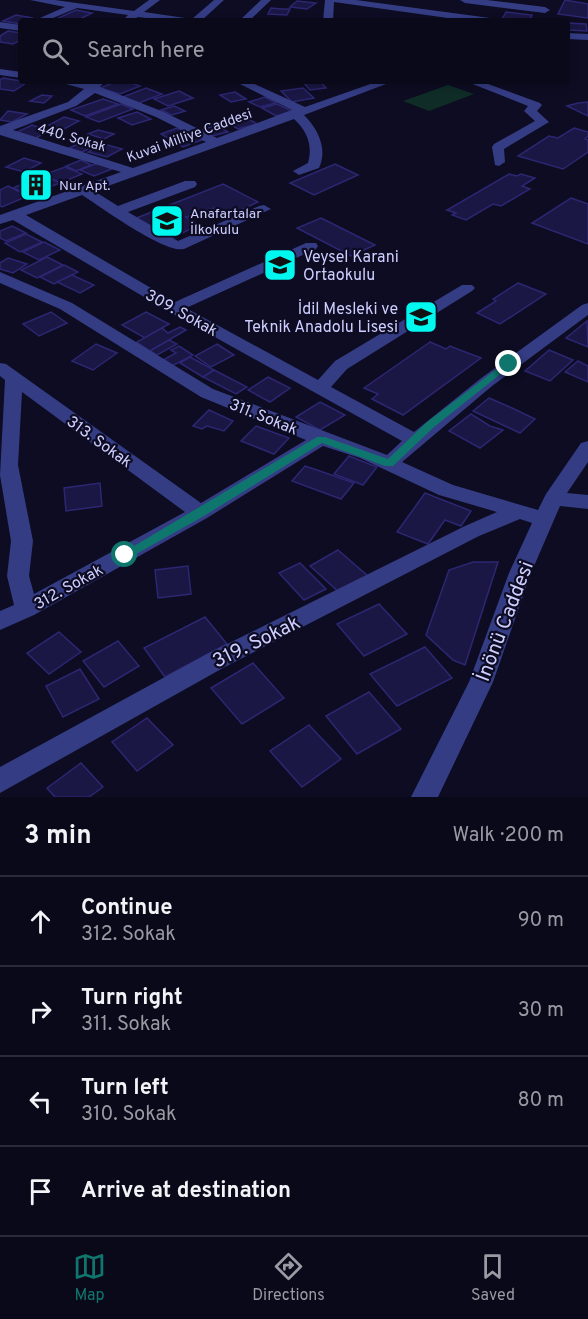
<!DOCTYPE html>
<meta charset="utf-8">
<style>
:root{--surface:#0a091a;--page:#131223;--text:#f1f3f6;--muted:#999aa2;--line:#2a2a39;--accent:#0f766e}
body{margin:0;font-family:Overpass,sans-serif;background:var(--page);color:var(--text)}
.stop{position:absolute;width:18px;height:18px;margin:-14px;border:4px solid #0f766e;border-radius:50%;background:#fff}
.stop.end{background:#0f766e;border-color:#fff;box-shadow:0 2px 6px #0008}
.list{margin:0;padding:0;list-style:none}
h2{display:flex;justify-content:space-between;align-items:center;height:78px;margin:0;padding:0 24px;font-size:26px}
h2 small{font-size:20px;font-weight:400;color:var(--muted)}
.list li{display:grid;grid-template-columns:39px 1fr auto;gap:18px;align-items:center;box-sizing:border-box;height:90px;padding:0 24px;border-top:2px solid var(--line)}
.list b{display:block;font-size:22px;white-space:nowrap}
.list p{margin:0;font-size:20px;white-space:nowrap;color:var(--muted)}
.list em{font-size:20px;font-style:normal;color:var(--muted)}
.icon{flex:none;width:33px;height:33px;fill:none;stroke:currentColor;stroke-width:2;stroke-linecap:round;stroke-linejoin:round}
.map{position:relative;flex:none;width:588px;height:797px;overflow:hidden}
.search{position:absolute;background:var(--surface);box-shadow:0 3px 9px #0003;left:18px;right:18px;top:18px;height:66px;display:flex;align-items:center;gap:15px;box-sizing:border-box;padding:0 21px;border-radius:6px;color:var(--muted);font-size:22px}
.sheet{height:438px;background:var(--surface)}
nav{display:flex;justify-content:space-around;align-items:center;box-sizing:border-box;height:84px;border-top:2px solid var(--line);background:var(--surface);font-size:16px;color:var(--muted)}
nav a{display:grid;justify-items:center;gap:3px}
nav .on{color:var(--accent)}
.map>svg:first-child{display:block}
.green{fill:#0f2c27}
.building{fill:#1a1744;stroke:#2c2772;stroke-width:1.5}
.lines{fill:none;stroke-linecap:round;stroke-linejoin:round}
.minor{fill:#343c84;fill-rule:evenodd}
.route{fill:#0f766e}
.labels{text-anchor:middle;stroke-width:4.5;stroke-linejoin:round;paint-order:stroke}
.far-street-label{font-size:14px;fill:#cdceff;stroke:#0d0c22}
.far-poi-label{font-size:14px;fill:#cdceff;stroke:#0d0c22;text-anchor:start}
.poi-label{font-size:16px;fill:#cdceff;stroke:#0d0c22;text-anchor:start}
.street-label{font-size:16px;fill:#cdceff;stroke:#0d0c22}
.near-street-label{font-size:20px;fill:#cdceff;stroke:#0d0c22}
</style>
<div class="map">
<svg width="588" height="797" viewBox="0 0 588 797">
<rect width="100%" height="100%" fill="#0d0c22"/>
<!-- green -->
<polygon class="green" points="448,85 474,94 429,111 403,101"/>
<!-- building -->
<g class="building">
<polygon points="565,0 588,4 588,18 558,14"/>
<polygon points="297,1 316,3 307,9 290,7"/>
<polygon points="271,8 281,9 290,9 287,15 268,14"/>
<polygon points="76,10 92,13 76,21 52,21"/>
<polygon points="506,12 532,15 529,21 501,21"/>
<polygon points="16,15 33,18 21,21 21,24 3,21"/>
<polygon points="567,23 586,24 587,31 567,30"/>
<polygon points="8,31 21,33 21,40 13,44 0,42 0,36"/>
<polygon points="3,78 21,81 29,81 14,91 0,89 0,80"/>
<polygon points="118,81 125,81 140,86 120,94 100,88"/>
<polygon points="320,81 326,88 310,90 304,83"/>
<polygon points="146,88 162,94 139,103 123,97"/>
<polygon points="303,88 314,98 292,102 281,91"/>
<polygon points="179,91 193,98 168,106 154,99"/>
<polygon points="235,92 246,99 231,102 220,95"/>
<polygon points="42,95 52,96 44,103 30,101"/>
<polygon points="265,97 276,103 260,107 249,102"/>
<polygon points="103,99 118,104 85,116 71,110"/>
<polygon points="588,102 588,116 567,106 578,103"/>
<polygon points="121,104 133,109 99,122 86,117"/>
<polygon points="277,104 292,111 276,116 262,108"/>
<polygon points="174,106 185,111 172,115 161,110"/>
<polygon points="8,111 27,114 12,122 0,120"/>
<polygon points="137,112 151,119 132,125 118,118"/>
<polygon points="64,117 79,121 64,129 49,125"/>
<polygon points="247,118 257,124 238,129 228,123"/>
<polygon points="32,125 49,131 36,138 17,132"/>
<polygon points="217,125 228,132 212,136 201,130"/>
<polygon points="177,128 189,134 202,140 183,147 161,134"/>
<polygon points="574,128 588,132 588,136 585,139 588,140 588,152 563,169 518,156 549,136 558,138"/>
<polygon points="98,130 114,134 104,139 88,134"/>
<polygon points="85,141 97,145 82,152 69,148"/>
<polygon points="104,144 122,149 107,157 88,152"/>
<polygon points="24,158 41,163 24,172 6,167"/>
<polygon points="81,160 91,165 76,171 66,166"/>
<polygon points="98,163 112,169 94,176 80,170"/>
<polygon points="335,164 358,175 314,195 290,183"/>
<polygon points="65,167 82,174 60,183 43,175"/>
<polygon points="509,174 517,176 521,174 535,178 522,186 530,189 501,206 493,204 466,220 452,215 456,213 447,210"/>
<polygon points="43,175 60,183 29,195 13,188"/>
<polygon points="223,184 258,202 230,215 214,208 186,217 199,225 168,240 134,219"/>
<polygon points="8,186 28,196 2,207 0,206 0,190"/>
<polygon points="571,198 588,204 588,244 532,223"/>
<polygon points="321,218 375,245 351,256 297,228"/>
<polygon points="12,226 26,233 6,241 0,238 0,231"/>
<polygon points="26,234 42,242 20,252 5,243"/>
<polygon points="44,242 60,250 39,260 23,252"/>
<polygon points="47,257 63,265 37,278 21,270"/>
<polygon points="8,258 27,264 13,273 0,269 0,263"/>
<polygon points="64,265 78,272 54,284 40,277"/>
<polygon points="72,275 94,285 80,293 57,282"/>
<polygon points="518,283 546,294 500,324 477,313 496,301 493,299"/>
<polygon points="51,312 67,323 39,336 23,324"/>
<polygon points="146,312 169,324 145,338 122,325"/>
<polygon points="587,321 588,347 566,338"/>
<polygon points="180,327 186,330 150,351 137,342 162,328 168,333"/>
<polygon points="169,340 177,344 157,355 150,351"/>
<polygon points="430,342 446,349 450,346 481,358 403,415 372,399 378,394 364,388"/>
<polygon points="96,344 117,353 93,370 72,361"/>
<polygon points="217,344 234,355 211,367 195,356"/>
<polygon points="179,346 193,355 172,366 163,360 176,353 171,350"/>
<polygon points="549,350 573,360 550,381 525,371"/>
<polygon points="190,357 214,370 203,377 180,363"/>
<polygon points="578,361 588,366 588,382 565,372"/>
<polygon points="214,370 247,387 236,394 203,377"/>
<polygon points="268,377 290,388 270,402 248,390"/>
<polygon points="489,398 512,408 535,419 520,433 473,411"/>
<polygon points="320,402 345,415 320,430 296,417"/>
<polygon points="209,410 233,421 224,431 207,426 202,429 193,426"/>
<polygon points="471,414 490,426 503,430 480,448 449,431"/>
<polygon points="256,426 289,438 274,454 241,441"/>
<polygon points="349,456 377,467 363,485 334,474"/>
<polygon points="305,466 320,471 354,483 341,499 292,481"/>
<polygon points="100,483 102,506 66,511 64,488"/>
<polygon points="425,493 471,511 461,526 445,520 428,544 397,532"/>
<polygon points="338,550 369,577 341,594 310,566"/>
<polygon points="473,562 498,562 465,665 453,660 426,635 449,570"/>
<polygon points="300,563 326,589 304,600 279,573"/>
<polygon points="188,566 191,594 158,598 155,570"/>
<polygon points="379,604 407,634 364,656 337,624"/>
<polygon points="205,617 227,644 165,677 144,648"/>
<polygon points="59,632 81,652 49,674 27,653"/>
<polygon points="118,641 139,666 104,687 83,661"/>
<polygon points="425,647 452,678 397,706 370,674"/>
<polygon points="253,663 284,698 242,724 211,688"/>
<polygon points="80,669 99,699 63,717 46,686"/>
<polygon points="369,692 401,729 357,754 326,716"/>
<polygon points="147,718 173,745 137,771 112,742"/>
<polygon points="309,725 341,759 302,787 270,751"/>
<polygon points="81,763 103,787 89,797 55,797 47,788"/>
</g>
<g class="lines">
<!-- minor -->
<g class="minor">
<polygon points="30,0 55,0 134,11 149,0 160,0 144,12 192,19 214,0 224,0 201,21 169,21 138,17 130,21 125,18 128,15 77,8 46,21 33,21 65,7"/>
<polygon points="261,0 271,0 249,21 239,21"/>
<polygon points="325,0 356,0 490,18 495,21 469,21 334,2 333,21 323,21"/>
<polygon points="460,0 487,0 545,7 550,10 545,13 465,3"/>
<polygon points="0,22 21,25 21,31 0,28"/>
<polygon points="567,33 588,34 588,40 567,39"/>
<polygon points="0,69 21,72 21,78 0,75"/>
<path d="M55,81H77L90,84L94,81H105L100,87L164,112L217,138L292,110L234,81H248L305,107L379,81H394L304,115C318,129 328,149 319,168L299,175L293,171L308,163C313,145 307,131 294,119L94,191L118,206L185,181H195L197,184L195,187L128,212L178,241L259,206L264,205L271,209L184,249C165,254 101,207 82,195L26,215L175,302L306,243H316L318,246L316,249L186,308L318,380L335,361L462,285H472L475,288L472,291L347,369L331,387L414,432L480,379L582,305L588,303V315L492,386L402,462L453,485L538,510L546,494L581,443L588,441V462L567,493L588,495V509L560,506L531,573L493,682L438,797H411L469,682L509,573L532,523L520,519L479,536L223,668L0,793V767L207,654L465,526L497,512L439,495L360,458L323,446L207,518L34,615L0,630V611L14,605L7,576L11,541L0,475L5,380L0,376V363L6,364L201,503L306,440L201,397L60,309L0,283V272L72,303L213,389L387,455L402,441L168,311L13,220L0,224V215L121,172L0,135V126L68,102L84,89ZM95,93L156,117L206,142L133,168L13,130L76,106ZM22,392L185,512L34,594L29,576L33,541L18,465Z"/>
<polygon points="465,81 480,81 540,103 542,105 537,111 549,122 504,149 505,162 499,166 495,165 492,147 494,144 535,121 524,111 528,106"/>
</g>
</g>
<!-- route -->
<polygon class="route" points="506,362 513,364 434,427 393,466 385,466 322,443 204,516 129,558 125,559 119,555 317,437 325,437 388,459 427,422"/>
<!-- icons -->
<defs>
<symbol id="building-square" viewBox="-11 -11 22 22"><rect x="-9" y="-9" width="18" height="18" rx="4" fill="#00f8ef" stroke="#0d0c22"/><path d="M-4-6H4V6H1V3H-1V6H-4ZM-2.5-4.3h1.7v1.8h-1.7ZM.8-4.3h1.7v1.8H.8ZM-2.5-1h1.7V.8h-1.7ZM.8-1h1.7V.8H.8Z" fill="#111"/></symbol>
<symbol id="school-square" viewBox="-11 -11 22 22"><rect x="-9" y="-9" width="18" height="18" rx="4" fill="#00f8ef" stroke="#0d0c22"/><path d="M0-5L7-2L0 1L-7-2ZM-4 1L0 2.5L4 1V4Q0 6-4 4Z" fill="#111"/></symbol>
</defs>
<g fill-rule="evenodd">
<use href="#building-square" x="17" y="166" width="38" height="38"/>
<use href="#school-square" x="148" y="202" width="38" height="38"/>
<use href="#school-square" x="261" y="246" width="38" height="38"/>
<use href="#school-square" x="402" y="298" width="38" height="38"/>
</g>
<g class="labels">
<!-- far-street labels -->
<g class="far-street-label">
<text transform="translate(189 135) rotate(-20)" y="5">Kuvai Milliye Caddesi</text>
<text transform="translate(72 137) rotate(16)" y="5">440. Sokak</text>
</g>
<!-- far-poi labels -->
<g class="far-poi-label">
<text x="59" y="190">Nur Apt.</text>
<text x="190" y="218">Anafartalar<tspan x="190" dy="16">İlkokulu</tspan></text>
</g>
<!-- poi labels -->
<g class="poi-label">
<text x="303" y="262">Veysel Karani<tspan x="303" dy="18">Ortaokulu</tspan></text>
<text x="398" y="314" text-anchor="end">İdil Mesleki ve<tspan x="398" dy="18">Teknik Anadolu Lisesi</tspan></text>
</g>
<!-- street labels -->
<g class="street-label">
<text transform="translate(182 312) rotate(29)" y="6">309. Sokak</text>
<text transform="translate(264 416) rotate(22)" y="6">311. Sokak</text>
<text transform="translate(100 441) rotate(36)" y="6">313. Sokak</text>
<text transform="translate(68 586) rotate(-29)" y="6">312. Sokak</text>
</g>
<!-- near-street labels -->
<g class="near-street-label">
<text transform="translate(504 621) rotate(-69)" y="7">İnönü Caddesi</text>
<text transform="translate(256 641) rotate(-26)" y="7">319. Sokak</text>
</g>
</g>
</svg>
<div class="stop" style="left:125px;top:555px"></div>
<div class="stop end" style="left:509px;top:364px"></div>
<div class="search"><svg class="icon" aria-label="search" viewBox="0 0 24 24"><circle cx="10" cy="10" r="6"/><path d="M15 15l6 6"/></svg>Search here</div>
</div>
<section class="sheet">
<h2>3 min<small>Walk · 200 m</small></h2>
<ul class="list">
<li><svg class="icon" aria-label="ahead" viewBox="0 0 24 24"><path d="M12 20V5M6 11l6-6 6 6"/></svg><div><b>Continue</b><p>312. Sokak</p></div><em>90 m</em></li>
<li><svg class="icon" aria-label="right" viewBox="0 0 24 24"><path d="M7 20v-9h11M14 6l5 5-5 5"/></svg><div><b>Turn right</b><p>311. Sokak</p></div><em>30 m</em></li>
<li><svg class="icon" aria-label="left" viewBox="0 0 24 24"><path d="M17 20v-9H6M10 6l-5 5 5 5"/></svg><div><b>Turn left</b><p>310. Sokak</p></div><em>80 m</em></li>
<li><svg class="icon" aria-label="arrive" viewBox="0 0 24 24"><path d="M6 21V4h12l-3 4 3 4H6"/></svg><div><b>Arrive at destination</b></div></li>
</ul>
</section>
<nav>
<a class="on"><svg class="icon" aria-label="map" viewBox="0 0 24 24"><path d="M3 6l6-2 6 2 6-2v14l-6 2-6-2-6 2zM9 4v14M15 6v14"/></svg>Map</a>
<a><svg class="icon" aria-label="directions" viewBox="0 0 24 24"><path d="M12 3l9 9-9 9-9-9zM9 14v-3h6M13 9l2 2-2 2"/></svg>Directions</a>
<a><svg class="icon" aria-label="saved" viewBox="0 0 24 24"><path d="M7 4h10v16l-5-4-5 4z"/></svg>Saved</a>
</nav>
